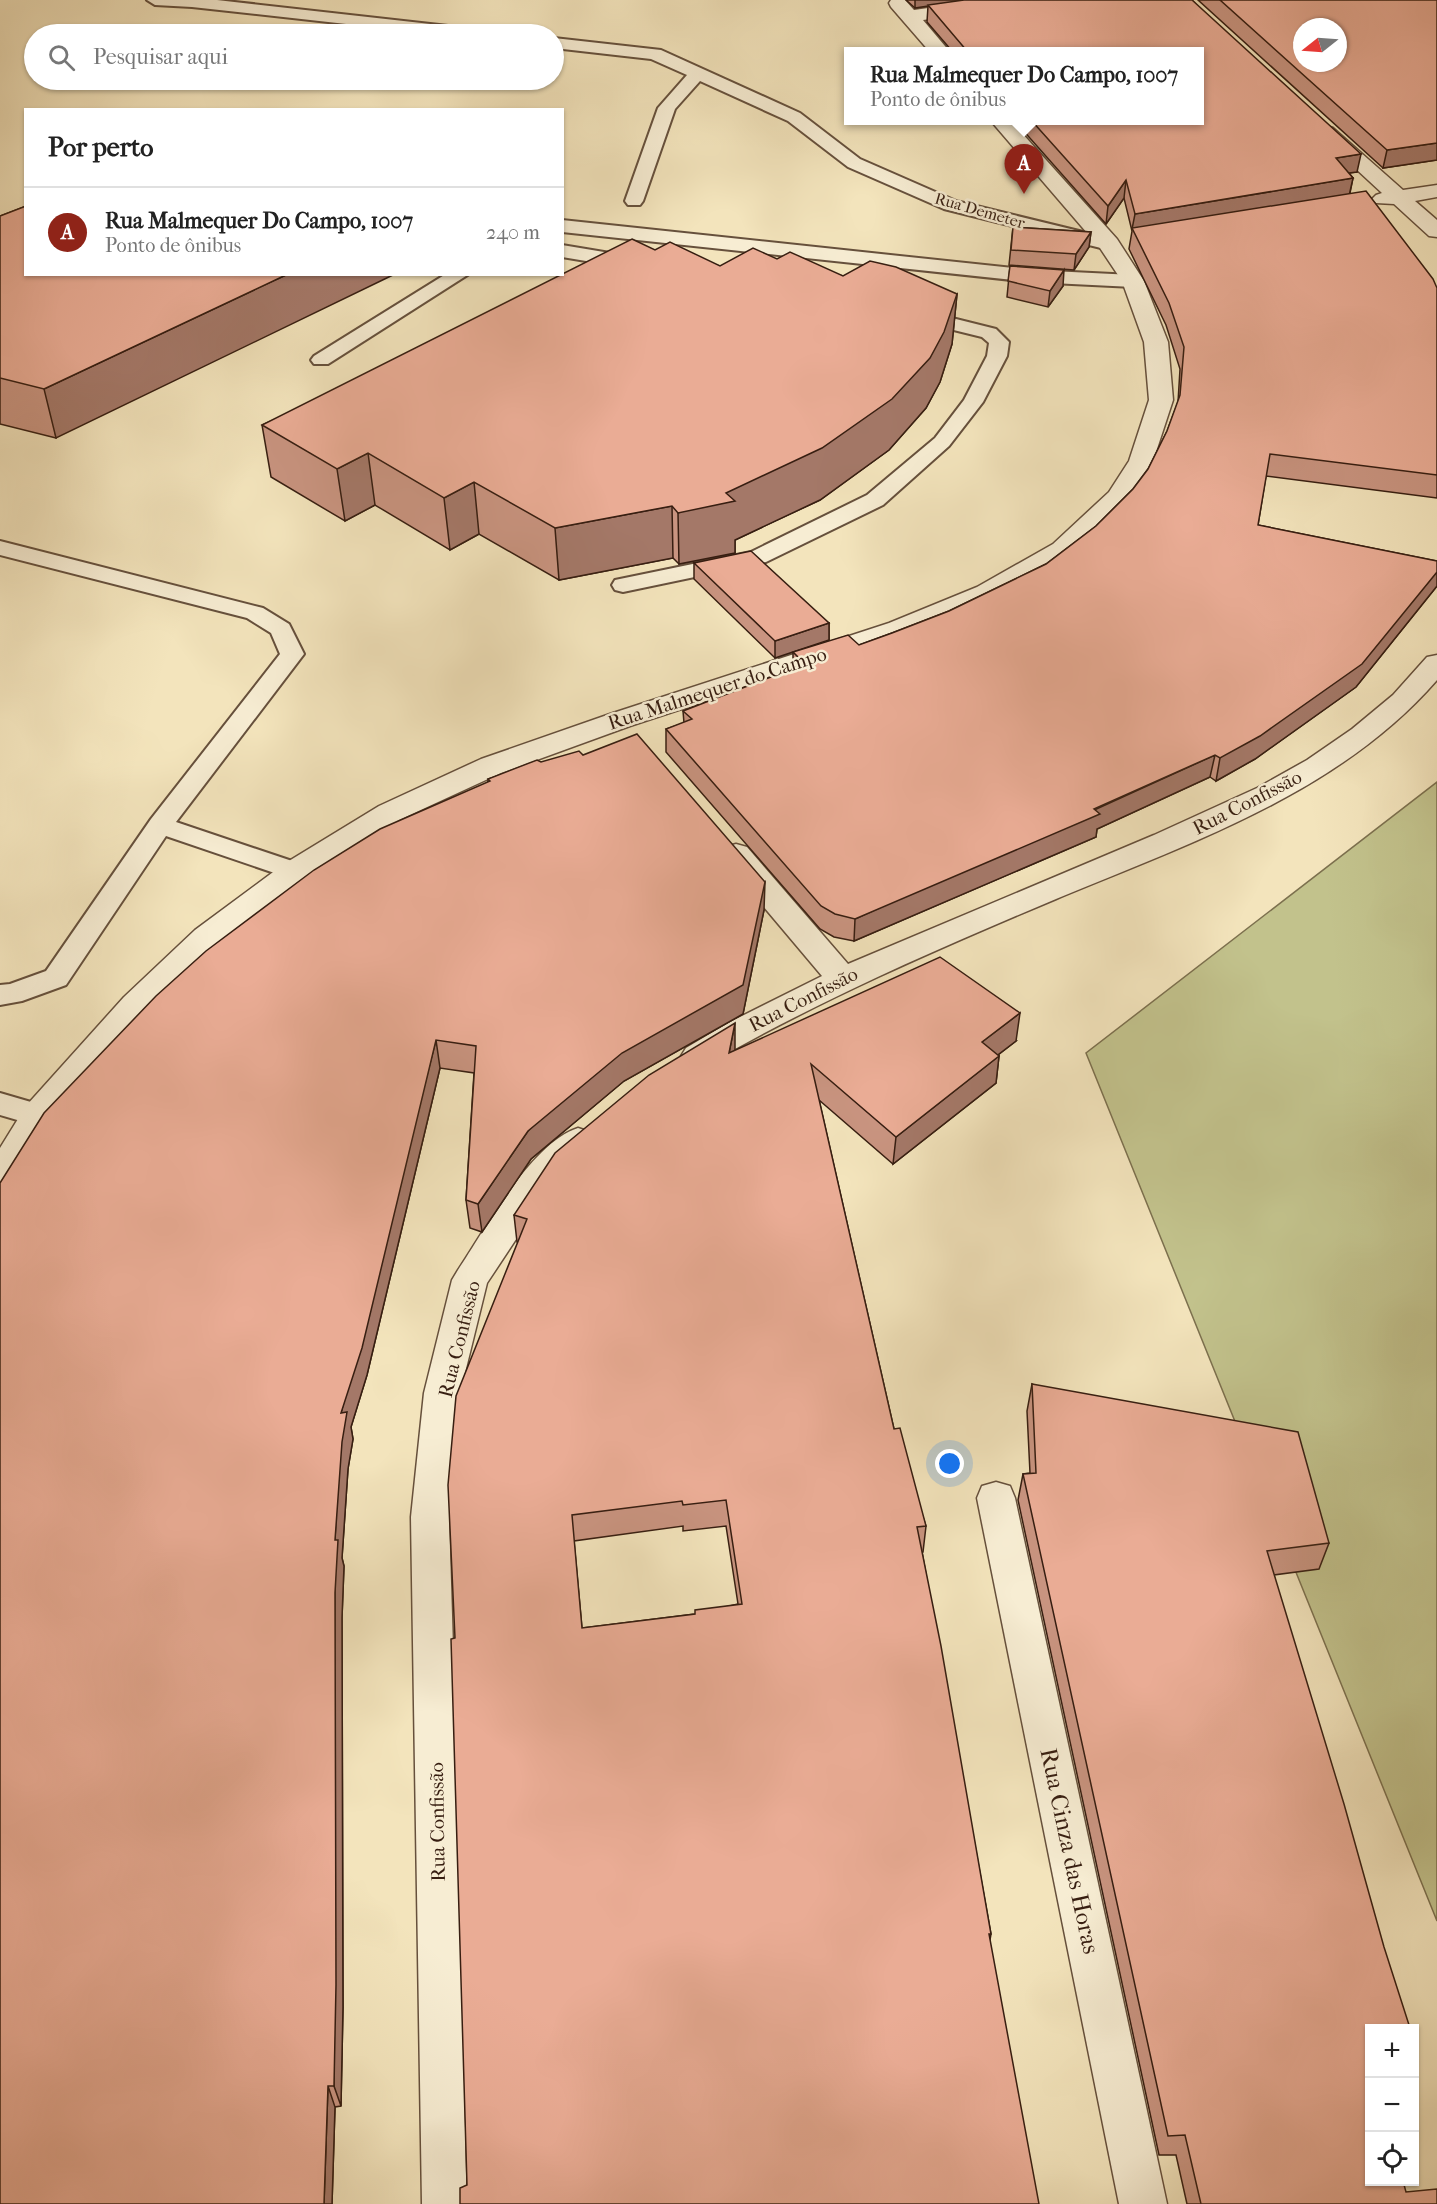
<!DOCTYPE html>
<html lang="pt">
<meta charset="utf-8">
<style>
:root{--surface:#fff;--page:#f6f6f6;--text:#222;--muted:#767676;--line:#e0e0e0;--accent:#8f2418}
body{margin:0;font-family:"IM FELL French Canon",serif;background:var(--page);color:var(--text)}
.controls{position:absolute;right:18px;bottom:18px;display:grid;overflow:hidden;border-radius:0px;box-shadow:0 2px 4px #0004}
.controls button{width:54px;height:54px;display:grid;place-items:center;padding:0;border:0;border-bottom:2px solid var(--line);background:var(--surface);color:var(--text);font:30px sans-serif}
.compass{position:absolute;left:1293px;top:18px;width:54px;height:54px;border-radius:50%;background:var(--surface);box-shadow:0 2px 4px #0004;rotate:253deg}
.you{position:absolute;left:950px;top:1464px;width:21px;height:21px;margin:-15px;border:4px solid #fff;border-radius:50%;background:#1a73e8;box-shadow:0 0 0 9px #1a73e833}
.badge{display:grid;place-items:center;width:39px;height:39px;border-radius:50%;background:var(--accent);color:#fff;font-size:20px;font-weight:700}
.pin{position:absolute;translate:-50% -50px;filter:drop-shadow(0 2px 3px #0008)}
.pin::after{content:'';position:absolute;top:32px;width:21px;height:18px;background:inherit;clip-path:polygon(0 0,100% 0,50% 100%)}
.popup{position:absolute;left:844px;top:47px;width:360px;height:78px;box-sizing:border-box;display:grid;place-content:center;border-radius:0px;background:var(--surface);filter:drop-shadow(0 2px 4px #0005);font-size:20px;white-space:nowrap;color:var(--muted)}
.popup b{font-size:22px;color:var(--text)}
.popup::after{content:'';position:absolute;left:50%;top:100%;margin-left:-12px;border:12px solid transparent;border-top-color:var(--surface)}
.list{margin:0;padding:0;list-style:none}
h2{display:flex;justify-content:space-between;align-items:center;height:78px;margin:0;padding:0 24px;font-size:26px}
h2 small{font-size:20px;font-weight:400;color:var(--muted)}
.list li{display:grid;grid-template-columns:39px 1fr auto;gap:18px;align-items:center;box-sizing:border-box;height:90px;padding:0 24px;border-top:2px solid var(--line)}
.list b{display:block;font-size:22px;white-space:nowrap}
.list p{margin:0;font-size:20px;white-space:nowrap;color:var(--muted)}
.list em{font-size:20px;font-style:normal;color:var(--muted)}
.icon{flex:none;width:33px;height:33px;fill:none;stroke:currentColor;stroke-width:2;stroke-linecap:round;stroke-linejoin:round}
.map{position:relative;flex:none;width:1437px;height:2204px;overflow:hidden}
.search{position:absolute;background:var(--surface);box-shadow:0 2px 4px #0004;left:24px;top:24px;width:540px;height:66px;display:flex;align-items:center;gap:15px;box-sizing:border-box;padding:0 21px;border-radius:33px;color:var(--muted);font-size:22px}
.panel{position:absolute;background:var(--surface);box-shadow:0 2px 4px #0004;left:24px;top:108px;width:540px;height:168px;border-radius:0px}
.map>svg:first-child{display:block}
.green{fill:#c2c28c;stroke:#7c704e;stroke-width:1.5}
.lines{fill:none;stroke-linecap:round;stroke-linejoin:round}
.lane-casing{stroke:#66503c;stroke-width:4}
.street-casing{stroke:#66503c;stroke-width:3}
.lane{fill:#f7edd3;fill-rule:evenodd}
.street{fill:#f7edd3;fill-rule:evenodd}
.wall{fill:#c99480;stroke:#371e11;stroke-width:1.5;fill-rule:evenodd}
.shaded-wall{fill:#a47868;stroke:#371e11;stroke-width:1.5}
.building{fill:#eaac95;stroke:#371e11;stroke-width:1.5;fill-rule:evenodd}
.labels{text-anchor:middle;stroke-width:5;stroke-linejoin:round;paint-order:stroke}
.far-street-label{font-size:16px;fill:#371e11;stroke:#f7edd3}
.street-label{font-size:20px;fill:#371e11;stroke:#f7edd3}
.near-street-label{font-size:24px;fill:#371e11;stroke:#f7edd3}
</style>
<div class="map">
<svg width="1437" height="2204" viewBox="0 0 1437 2204">
<rect width="100%" height="100%" fill="#f3e4bc"/>
<filter id="stains"><feTurbulence type="fractalNoise" baseFrequency=".00333" numOctaves="4"/><feColorMatrix values="0 0 0 0 .2 0 0 0 0 .09 0 0 0 0 .02 0 0 0 .5 -.17"/></filter>
<radialGradient id="worn" r=".72"><stop offset=".6" stop-color="#630" stop-opacity="0"/><stop offset="1" stop-color="#630" stop-opacity=".3"/></radialGradient>
<!-- green -->
<polygon class="green" points="1437,782 1437,1921 1086,1053"/>
<g class="lines">
<defs>
<g id="lane">
<polygon points="147,0 217,0 475,29 483,34 436,34 192,7 155,5"/>
<polygon points="554,38 661,50 800,113 860,159 956,201 1116,240 1118,244 1116,248 1109,250 944,209 848,167 788,121 700,81 675,109 643,201 640,205 628,205 625,201 658,108 687,75 651,59 554,48"/>
<polygon points="562,220 1031,270 1133,275 1140,277 1143,281 1140,285 1133,287 1031,282 562,232"/>
<polygon points="562,245 634,257 641,259 643,263 641,267 634,269 562,257"/>
<polygon points="446,274 469,274 328,364 314,364 311,360 314,356"/>
<polygon points="916,309 996,329 1009,342 1007,356 983,402 949,446 883,505 766,562 623,592 615,590 612,585 615,580 751,552 867,495 935,438 964,400 987,356 989,343 982,337 909,319 906,315 909,311"/>
<polygon points="0,541 263,608 289,624 304,654 176,822 304,865 308,871 304,877 295,880 166,836 66,985 22,1001 0,1005 0,985 10,984 46,971 151,819 280,654 271,633 247,618 0,555"/>
<polygon points="0,1093 48,1107 52,1115 48,1123 38,1126 0,1115"/>
</g>
<g id="street">
<polygon points="891,0 905,0 914,10 984,0 1033,0 1031,4 1024,6 923,20 950,52 930,52 891,7 889,3"/>
<polygon points="991,121 1011,121 1117,239 1144,281 1168,342 1173,400 1153,461 1127,502 1071,554 995,599 907,635 630,726 501,773 399,820 306,878 217,946 146,1013 50,1124 12,1185 0,1189 0,1148 26,1106 124,997 195,930 284,864 379,806 481,759 610,714 889,623 977,587 1053,544 1109,492 1129,461 1149,400 1144,342 1122,281 1100,248"/>
<polygon points="1326,126 1333,128 1403,190 1437,185 1437,197 1415,201 1437,220 1437,237 1429,236 1394,204 1376,203 1372,199 1376,195 1382,193 1316,132 1319,128"/>
<path d="M1437,655V680C1339,793 1190,843 1056,899C937,949 820,1000 708,1064L697,1068L686,1064L681,1056L686,1048L730,1022L822,976L725,861L721,854L725,847L736,844L747,847L848,964L1154,835L1257,788L1307,760L1352,729L1393,695L1427,657Z"/>
<path d="M578,1128L590,1132L595,1141L590,1150L556,1179L487,1283L460,1393L449,1517L470,2204H422L411,1517L424,1393L452,1280L458,1270C485,1230 531,1143 578,1128Z"/>
<polygon points="996,1482 1010,1486 1015,1498 1167,2204 1119,2204 977,1498 982,1486"/>
</g>
</defs>
<!-- lane casing -->
<use href="#lane" class="lane-casing"/>
<!-- street casing -->
<use href="#street" class="street-casing"/>
<!-- lane -->
<use href="#lane" class="lane"/>
<!-- street -->
<use href="#street" class="street"/>
</g>
<!-- wall -->
<g class="wall">
<polygon points="906,0 1192,0 1357,172 1349,173 1353,178 1350,193 1437,288 1437,498 1266,476 1258,525 1437,561 1437,586 1356,687 1255,759 1216,781 1210,777 1097,829 1096,837 854,941 834,937 820,929 666,752 666,729 684,723 683,711 793,668 793,652 859,645 892,633 949,611 1046,564 1096,526 1133,489 1148,469 1167,431 1178,402 1180,369 1166,325 1129,249 1132,231 1124,198 1106,224 1014,120 1200,120 1200,51 952,51 927,22 928,6 915,8"/>
<polygon points="1198,0 1437,0 1437,160 1383,168"/>
<polygon points="26,206 56,438 0,424 0,216"/>
<polygon points="1013,227 1091,232 1089,247 1074,270 1009,265"/>
<polygon points="655,250 720,266 777,259 843,276 957,294 952,344 940,382 926,408 889,450 820,500 735,540 735,553 679,564 673,558 559,580 479,534 450,550 375,505 345,521 271,477 262,425"/>
<polygon points="1010,266 1063,286 1048,307 1007,297"/>
<polygon points="694,563 829,623 829,640 775,658 694,579"/>
<polygon points="541,762 764,910 743,1014 624,1081 531,1159 482,1232 470,1228 466,1200 474,1073 440,1068 367,1375 351,1427 353,1439 348,1469 342,1558 344,1566 342,1618 343,2007 341,2106 335,2107 332,2204 0,2204 488,781 488,779"/>
<path d="M1016,1041L998,1055L999,1056L996,1083L893,1164L819,1100L894,1429L926,1526L923,1552H922L991,1934L990,1940L467,2185L455,1638L518,1242H517L514,1215L735,1051ZM683,1526V1531L726,1526L738,1604L695,1614L582,1628L574,1541Z"/>
<polygon points="1032,1384 1329,1543 1319,1569 1274,1575 1370,2028 1370,2181 1406,2192 1437,2204 1187,2204 1176,2155 1159,2155 1018,1500 1023,1474 1030,1473 1027,1411"/>
</g>
<!-- shaded-wall -->
<g class="shaded-wall">
<polygon points="915,0 968,0 915,8"/>
<polygon points="1437,143 1437,160 1383,168 1387,150"/>
<polygon points="1361,154 1357,172 1333,175 1336,158"/>
<polygon points="1353,178 1349,196 1132,229 1135,214"/>
<polygon points="1126,180 1124,198 1106,224 1108,206"/>
<polygon points="1091,232 1089,247 1074,270 1076,254"/>
<polygon points="1064,270 1063,286 1048,307 1050,291"/>
<polygon points="288,274 395,274 56,438 44,389"/>
<polygon points="957,294 952,344 940,382 926,408 889,450 820,500 735,540 735,553 679,564 678,513 726,493"/>
<polygon points="368,453 375,505 345,521 337,469"/>
<polygon points="474,482 479,534 450,550 444,498"/>
<polygon points="672,506 673,558 559,580 555,528"/>
<polygon points="1437,572 1437,586 1356,687 1255,759 1216,781 1220,758"/>
<polygon points="829,623 829,640 775,658 775,641"/>
<polygon points="1215,755 1210,777 1097,829 1096,837 854,941 855,919"/>
<polygon points="765,882 764,910 743,1014 624,1081 531,1159 482,1232 478,1204 528,1131"/>
<polygon points="1020,1013 1016,1041 978,1070 982,1042"/>
<polygon points="735,1023 735,1051 729,1053"/>
<polygon points="436,1040 440,1068 367,1375 351,1427 353,1439 348,1469 342,1558 344,1566 342,1618 343,2007 341,2106 334,2086 335,1540 341,1413"/>
<polygon points="999,1056 996,1083 893,1164 896,1137"/>
<polygon points="328,2086 335,2107 332,2204 324,2204"/>
</g>
<!-- building -->
<g class="building">
<polygon points="964,0 1192,0 1361,154 1336,158 1353,178 1135,214 1126,180 1108,206 1031,120 1200,120 1200,51 967,51 928,5"/>
<path d="M1220,0H1437V143L1387,150ZM1302,27H1338V63H1302Z"/>
<polygon points="1366,191 1433,279 1437,288 1437,475 1270,454 1258,525 1437,561 1437,572 1362,664 1260,736 1220,758 1215,755 1094,809 1100,814 855,919 835,914 821,906 666,729 692,719 683,711 805,664 793,652 848,635 859,645 892,633 949,611 1046,564 1096,526 1133,489 1148,469 1167,431 1180,395 1184,347 1169,303 1132,228"/>
<polygon points="26,206 26,274 288,274 44,389 0,378 0,216"/>
<polygon points="1013,227 1091,232 1076,254 1011,250"/>
<polygon points="632,239 655,250 670,242 720,266 753,248 777,259 790,252 843,276 870,261 896,267 957,294 944,332 930,358 892,399 822,448 726,493 735,501 678,513 672,506 555,528 474,482 444,498 368,453 337,469 262,425"/>
<polygon points="1010,266 1064,270 1050,291 1008,281"/>
<polygon points="751,551 829,623 775,641 694,563"/>
<polygon points="637,734 765,882 743,985 622,1053 528,1131 478,1204 466,1200 476,1046 436,1040 362,1348 341,1413 347,1412 342,1442 335,1540 338,1540 335,1593 336,1985 334,2086 328,2086 324,2204 0,2204 0,1183 44,1113 156,996 206,951 314,870 380,829 490,781 488,779 537,760 541,762 579,751 583,755"/>
<path d="M940,957L1020,1013L982,1042L999,1056L896,1137L811,1064L894,1429L900,1428L926,1526L917,1527L941,1646L991,1934H989L1039,2204H460V2188L467,2185L451,1639L455,1638L448,1485L456,1396L527,1219L514,1215L555,1153L649,1075L735,1023L729,1053ZM726,1500L742,1604L695,1610V1614L582,1628L572,1515L682,1501L683,1505Z"/>
<polygon points="1032,1384 1298,1432 1329,1543 1267,1551 1344,1804 1384,1947 1410,2028 1370,2028 1370,2048 1367,2048 1370,2056 1370,2181 1403,2181 1406,2192 1437,2189 1437,2204 1201,2204 1185,2135 1168,2136 1023,1474 1036,1473"/>
</g>
<g class="labels">
<!-- far-street labels -->
<g class="far-street-label">
<text transform="translate(980 210) rotate(16)" y="6">Rua Demeter</text>
</g>
<!-- street labels -->
<g class="street-label">
<text transform="translate(717 688) rotate(-18)" y="7">Rua Malmequer do Campo</text>
<text transform="translate(1247 802) rotate(-27)" y="7">Rua Confissão</text>
<text transform="translate(803 999) rotate(-27)" y="7">Rua Confissão</text>
<text transform="translate(459 1339) rotate(-76)" y="7">Rua Confissão</text>
<text transform="translate(437 1822) rotate(-91)" y="7">Rua Confissão</text>
</g>
<!-- near-street labels -->
<g class="near-street-label">
<text transform="translate(1070 1851) rotate(78)" y="8">Rua Cinza das Horas</text>
</g>
</g>
<rect width="100%" height="100%" filter="url(#stains)"/>
<rect width="100%" height="100%" fill="url(#worn)"/>
</svg>
<div class="controls">
<button>+</button>
<button>−</button>
<button><svg class="icon" aria-label="locate" viewBox="0 0 24 24"><circle cx="12" cy="12" r="6"/><path d="M12 2v4M12 18v4M2 12h4M18 12h4"/></svg></button>
</div>
<svg class="compass" viewBox="-18 -18 36 36"><path d="M0-13l5 13h-10z" fill="#e53935"/><path d="M0 13l5-13h-10z" fill="#767676"/></svg>
<div class="you"></div>
<div class="pin badge" style="left:1024px;top:194px">A</div>
<div class="popup"><b>Rua Malmequer Do Campo, 1007</b>Ponto de ônibus</div>
<div class="search"><svg class="icon" aria-label="search" viewBox="0 0 24 24"><circle cx="10" cy="10" r="6"/><path d="M15 15l6 6"/></svg>Pesquisar aqui</div>
<section class="panel">
<h2>Por perto<small></small></h2>
<ul class="list">
<li><span class="badge">A</span><div><b>Rua Malmequer Do Campo, 1007</b><p>Ponto de ônibus</p></div><em>240 m</em></li>
</ul>
</section>
</div>
